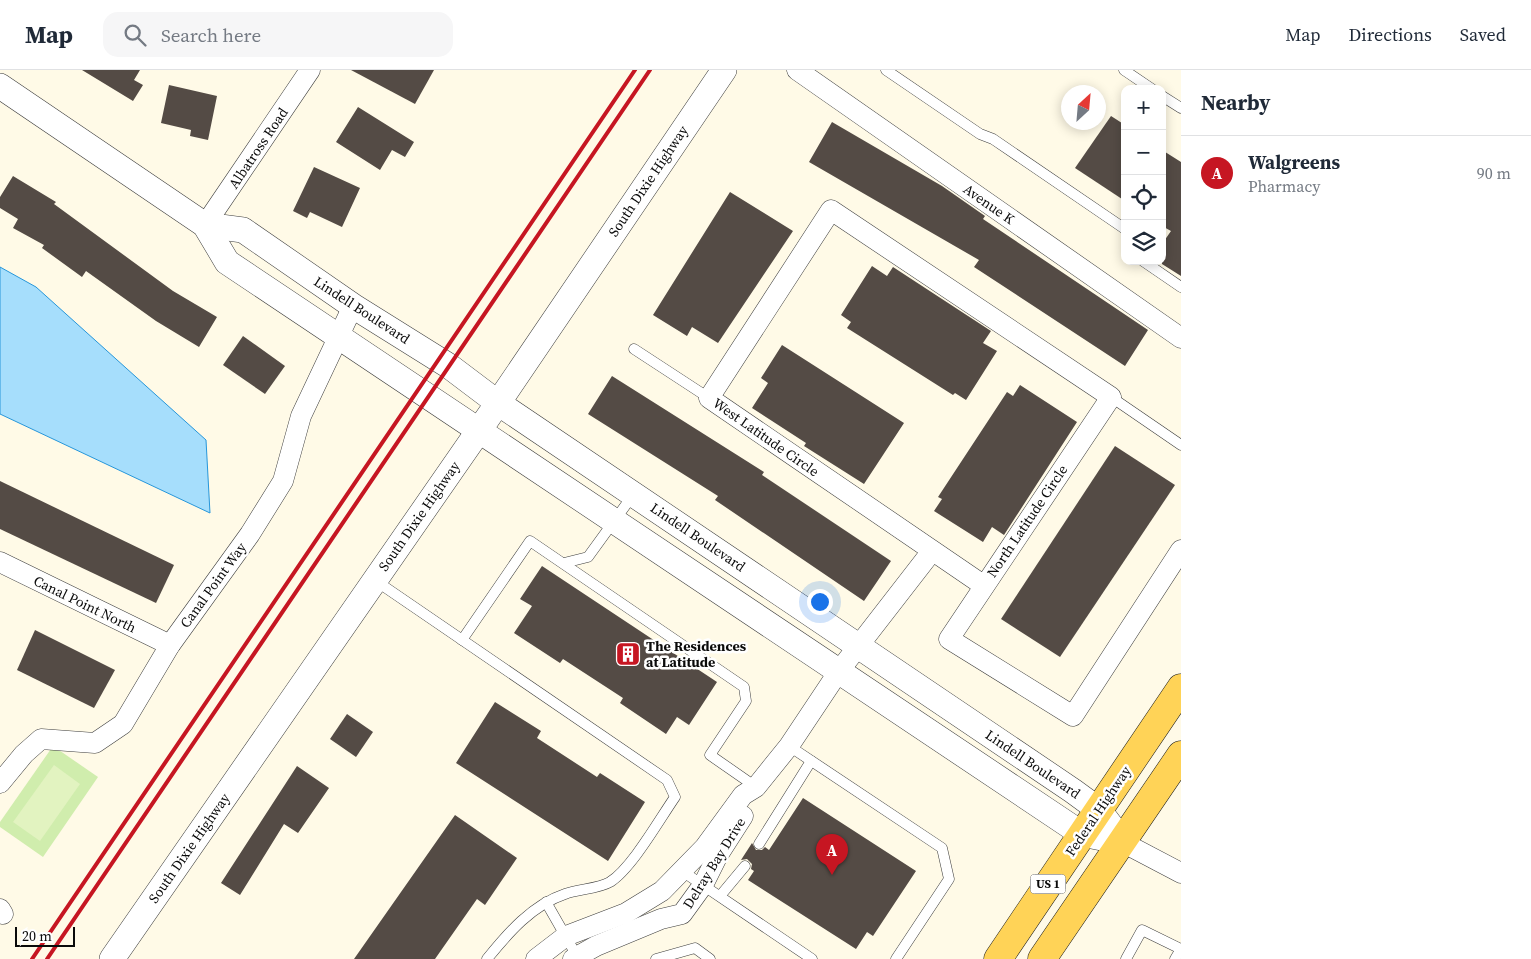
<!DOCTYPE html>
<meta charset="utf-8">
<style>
:root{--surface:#fff;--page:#f6f6f7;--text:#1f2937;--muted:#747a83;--line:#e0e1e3;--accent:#c61622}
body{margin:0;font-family:"Source Serif 4",serif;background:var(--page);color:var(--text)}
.controls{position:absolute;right:15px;top:15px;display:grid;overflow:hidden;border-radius:10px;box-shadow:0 2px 12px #0003}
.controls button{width:45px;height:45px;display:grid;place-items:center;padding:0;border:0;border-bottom:1px solid var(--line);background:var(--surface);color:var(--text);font:25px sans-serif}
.compass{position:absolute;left:1061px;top:15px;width:45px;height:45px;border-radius:50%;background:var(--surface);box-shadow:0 2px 12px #0003;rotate:26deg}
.scale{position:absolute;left:15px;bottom:12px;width:60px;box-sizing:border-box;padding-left:5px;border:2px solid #0a0a0a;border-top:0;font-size:14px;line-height:18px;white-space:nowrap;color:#0a0a0a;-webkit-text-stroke:4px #fff;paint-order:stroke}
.you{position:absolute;left:819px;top:531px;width:18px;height:18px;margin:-12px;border:4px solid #fff;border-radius:50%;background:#1a73e8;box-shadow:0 0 0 8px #1a73e833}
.badge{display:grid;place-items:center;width:32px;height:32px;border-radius:50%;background:var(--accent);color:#fff;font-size:16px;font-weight:700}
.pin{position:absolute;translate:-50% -41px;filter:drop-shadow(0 1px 2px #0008)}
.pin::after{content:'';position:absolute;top:26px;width:18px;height:15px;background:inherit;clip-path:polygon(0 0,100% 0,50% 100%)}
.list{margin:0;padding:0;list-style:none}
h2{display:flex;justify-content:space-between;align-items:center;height:65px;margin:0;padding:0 20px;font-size:21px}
h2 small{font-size:16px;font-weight:400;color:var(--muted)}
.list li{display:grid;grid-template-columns:32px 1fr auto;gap:15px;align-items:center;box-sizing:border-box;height:75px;padding:0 20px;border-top:1px solid var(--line)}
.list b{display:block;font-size:19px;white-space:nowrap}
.list p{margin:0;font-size:16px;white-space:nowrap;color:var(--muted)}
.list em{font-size:16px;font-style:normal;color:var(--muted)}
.icon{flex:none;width:28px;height:28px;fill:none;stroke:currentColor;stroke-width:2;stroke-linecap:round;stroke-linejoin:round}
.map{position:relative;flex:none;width:1181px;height:889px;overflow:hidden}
header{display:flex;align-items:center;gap:30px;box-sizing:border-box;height:70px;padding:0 25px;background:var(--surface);border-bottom:1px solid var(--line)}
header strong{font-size:24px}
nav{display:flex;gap:28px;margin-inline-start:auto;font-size:18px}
.search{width:350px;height:45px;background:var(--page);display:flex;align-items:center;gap:12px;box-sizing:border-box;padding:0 18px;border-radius:15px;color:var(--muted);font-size:19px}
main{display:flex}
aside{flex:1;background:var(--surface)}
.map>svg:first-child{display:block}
.green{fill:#d0edad}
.pitch{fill:#e2f3c0}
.water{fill:#a6defc;stroke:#2696da}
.building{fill:#544b45}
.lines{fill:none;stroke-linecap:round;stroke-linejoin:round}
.service-casing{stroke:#3d3d3d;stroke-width:11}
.minor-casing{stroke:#3d3d3d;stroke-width:21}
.tertiary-casing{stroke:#3d3d3d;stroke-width:26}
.primary-casing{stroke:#1b1b1b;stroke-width:29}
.service{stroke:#fff;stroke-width:10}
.minor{stroke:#fff;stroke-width:20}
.tertiary{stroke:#fff;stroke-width:25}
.primary{stroke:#ffd357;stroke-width:28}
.rail{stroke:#c61622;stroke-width:4}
.labels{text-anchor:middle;stroke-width:5;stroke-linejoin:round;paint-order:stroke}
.shield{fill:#fff;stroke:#545454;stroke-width:1}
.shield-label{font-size:12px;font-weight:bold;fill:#0a0a0a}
.street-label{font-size:14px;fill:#0a0a0a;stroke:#fff}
.poi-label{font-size:14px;font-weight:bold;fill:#0a0a0a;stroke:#fff;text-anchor:start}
</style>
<header>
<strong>Map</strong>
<div class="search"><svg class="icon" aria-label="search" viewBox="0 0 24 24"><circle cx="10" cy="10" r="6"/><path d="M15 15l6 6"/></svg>Search here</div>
<nav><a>Map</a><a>Directions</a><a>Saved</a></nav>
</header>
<main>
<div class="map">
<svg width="1181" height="889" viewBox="0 0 1181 889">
<rect width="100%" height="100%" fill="#fffae7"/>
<!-- green -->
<polygon class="green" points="53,676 98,707 43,787 0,757 0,752"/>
<!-- pitch -->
<polygon class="pitch" points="54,695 80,714 40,771 13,752"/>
<!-- water -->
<polygon class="water" points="0,197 36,217 206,370 210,443 0,344"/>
<!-- building -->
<g class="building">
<polygon points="82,0 140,0 134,10 143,15 133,31"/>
<polygon points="351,0 434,0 415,34"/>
<polygon points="169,15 217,26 208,70 190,66 191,60 161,53"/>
<polygon points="358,37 414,72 405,87 392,80 380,100 336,72"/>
<polygon points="1111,46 1125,55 1125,131 1075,98"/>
<polygon points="832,52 942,116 985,146 983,149 1148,260 1125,296 974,197 979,190 809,92"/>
<polygon points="1162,80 1181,92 1181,206 1162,194 1162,174 1171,161 1162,156"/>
<polygon points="314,97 360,118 342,157 310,142 307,148 293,141"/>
<polygon points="13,106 56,132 54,134 173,221 217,247 199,277 156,251 86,201 82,207 42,178 44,175 13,158 18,149 0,138 0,127"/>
<polygon points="730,122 793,161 718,273 692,257 687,266 653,245"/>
<polygon points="872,196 887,206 893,197 991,261 983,273 997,281 966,330 955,323 953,325 847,258 851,252 841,245"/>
<polygon points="243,266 285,296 265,324 223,295"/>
<polygon points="782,275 904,353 864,414 804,376 806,373 752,338 768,313 761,308"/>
<polygon points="612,306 764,402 762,405 891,491 864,531 715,430 718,426 588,344"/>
<polygon points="1020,315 1077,352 1004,465 992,457 983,472 934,441 942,429 938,427 1007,322 1013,326"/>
<polygon points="1115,376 1175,415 1060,587 1001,549"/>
<polygon points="0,411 174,495 156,533 0,459"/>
<polygon points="542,496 717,612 689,655 677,647 666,664 620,633 623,628 563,589 560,593 514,563 532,536 520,529"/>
<polygon points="35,560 115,600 94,638 17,600"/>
<polygon points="495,632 541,661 537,668 597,707 600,703 645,732 608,791 456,693"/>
<polygon points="347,644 373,662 356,687 330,669"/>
<polygon points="297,696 329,718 298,763 284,754 240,825 221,813"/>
<polygon points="803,728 916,801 873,866 867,862 856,879 748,810 754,801 751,799 752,794 747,789 741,790 752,773 756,780 762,780 765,777 769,780"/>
<polygon points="455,745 517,788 485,835 477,829 435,889 354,889"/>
</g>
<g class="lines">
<defs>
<g id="service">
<polyline points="886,0 980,64 993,69 1125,159"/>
<polyline points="1124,0 1152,19"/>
<polyline points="1162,26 1181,38"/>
<polyline points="1143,191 1181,217"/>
<polyline points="634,279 709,328"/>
<polyline points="1111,327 1181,375"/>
<polyline points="564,493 588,487 633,425"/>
<path d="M376,511L667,710L675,727C659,750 632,798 610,812C598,819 578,819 565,824C532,835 508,863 487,889"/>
<polyline points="462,570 530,471 744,617 746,631 710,685 756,717"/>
<polyline points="789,676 942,778 949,809 896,889"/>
<polyline points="759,774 811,691"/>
<polyline points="682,801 812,889"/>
<polyline points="720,826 745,796"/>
<polyline points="546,832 578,888"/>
<polyline points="656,889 695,878 710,889"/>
<polyline points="1126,889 1142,860 1181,879"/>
<polyline points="1175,889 1181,879"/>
</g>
<g id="minor">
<polyline points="797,0 1181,268"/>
<polyline points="205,155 310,0"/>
<polyline points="0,492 170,575"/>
<polyline points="983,515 709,328 831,140 1111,327 949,569 1073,646 1181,480"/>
<polyline points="0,713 24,684 41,669 95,673 123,654 170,575 250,464 283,411 301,346 353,236"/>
<polyline points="1122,772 1181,803"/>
<polyline points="0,839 3,844"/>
<polyline points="536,889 566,866 626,843 662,821 705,777 743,725 756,717 789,676 839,601 932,481"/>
<polyline points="573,889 596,876 661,849 682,844 703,815 718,785 743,746"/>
</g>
<g id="tertiary">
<polyline points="0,16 205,155 227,192 1082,764 1122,772"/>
<polyline points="205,155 243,160 353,236 449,296 498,333 1073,721 1099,740 1111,756"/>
<polyline points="112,889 498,333 724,0"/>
</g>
<g id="primary">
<polyline points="998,889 1181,618"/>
<polyline points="1042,889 1181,685"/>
</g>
</defs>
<!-- service casing -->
<use href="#service" class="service-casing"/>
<!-- minor casing -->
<use href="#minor" class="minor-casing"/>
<!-- tertiary casing -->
<use href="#tertiary" class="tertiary-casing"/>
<!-- primary casing -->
<use href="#primary" class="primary-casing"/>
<!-- service -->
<use href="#service" class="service"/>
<!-- minor -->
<use href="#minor" class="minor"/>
<!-- tertiary -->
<use href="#tertiary" class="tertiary"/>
<!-- primary -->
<use href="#primary" class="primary"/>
<!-- rail -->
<g class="rail">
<polyline points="32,889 635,0"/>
<polyline points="47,889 650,0"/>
</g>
</g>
<!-- icons -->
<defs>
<symbol id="building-square" viewBox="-11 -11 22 22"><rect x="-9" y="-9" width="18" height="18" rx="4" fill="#c61622" stroke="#fff"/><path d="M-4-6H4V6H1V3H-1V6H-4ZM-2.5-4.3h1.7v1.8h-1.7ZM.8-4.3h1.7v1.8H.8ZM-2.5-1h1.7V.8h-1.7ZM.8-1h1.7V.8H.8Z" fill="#fff"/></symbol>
</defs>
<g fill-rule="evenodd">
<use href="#building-square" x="614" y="570" width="28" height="28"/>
</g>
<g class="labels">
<!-- shield labels -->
<rect class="shield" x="1030.5" y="804.5" width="35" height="19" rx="4"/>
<g class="shield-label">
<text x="1048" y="818">US 1</text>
</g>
<!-- street labels -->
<g class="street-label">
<text transform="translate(258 78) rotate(-56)" y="5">Albatross Road</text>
<text transform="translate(648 111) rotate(-56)" y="5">South Dixie Highway</text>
<text transform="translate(989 134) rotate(35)" y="5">Avenue K</text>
<text transform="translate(362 240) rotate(33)" y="5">Lindell Boulevard</text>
<text transform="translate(766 367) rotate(35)" y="5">West Latitude Circle</text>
<text transform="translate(419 446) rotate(-55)" y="5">South Dixie Highway</text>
<text transform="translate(1027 451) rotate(-56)" y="5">North Latitude Circle</text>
<text transform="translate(698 467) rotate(34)" y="5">Lindell Boulevard</text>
<text transform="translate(213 515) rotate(-54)" y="5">Canal Point Way</text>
<text transform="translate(85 534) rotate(26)" y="5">Canal Point North</text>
<text transform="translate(1033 694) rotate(34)" y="5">Lindell Boulevard</text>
<text transform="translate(1098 741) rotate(-56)" y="5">Federal Highway</text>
<text transform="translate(189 778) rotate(-55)" y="5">South Dixie Highway</text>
<text transform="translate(714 793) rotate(-58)" y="5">Delray Bay Drive</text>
</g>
<!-- poi labels -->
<g class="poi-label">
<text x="646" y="581">The Residences<tspan x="646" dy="16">at Latitude</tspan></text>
</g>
</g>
</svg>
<div class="controls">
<button>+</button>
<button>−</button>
<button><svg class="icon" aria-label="locate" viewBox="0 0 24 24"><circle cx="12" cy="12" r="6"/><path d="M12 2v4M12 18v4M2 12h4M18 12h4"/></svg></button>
<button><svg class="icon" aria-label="layers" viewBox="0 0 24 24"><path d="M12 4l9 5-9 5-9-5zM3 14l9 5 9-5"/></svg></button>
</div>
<svg class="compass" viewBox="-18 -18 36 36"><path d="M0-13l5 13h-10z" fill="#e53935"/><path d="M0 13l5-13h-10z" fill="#747a83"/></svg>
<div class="scale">20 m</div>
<div class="you"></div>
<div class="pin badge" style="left:832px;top:805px">A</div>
</div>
<aside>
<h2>Nearby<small></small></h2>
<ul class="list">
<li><span class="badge">A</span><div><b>Walgreens</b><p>Pharmacy</p></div><em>90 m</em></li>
</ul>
</aside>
</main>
